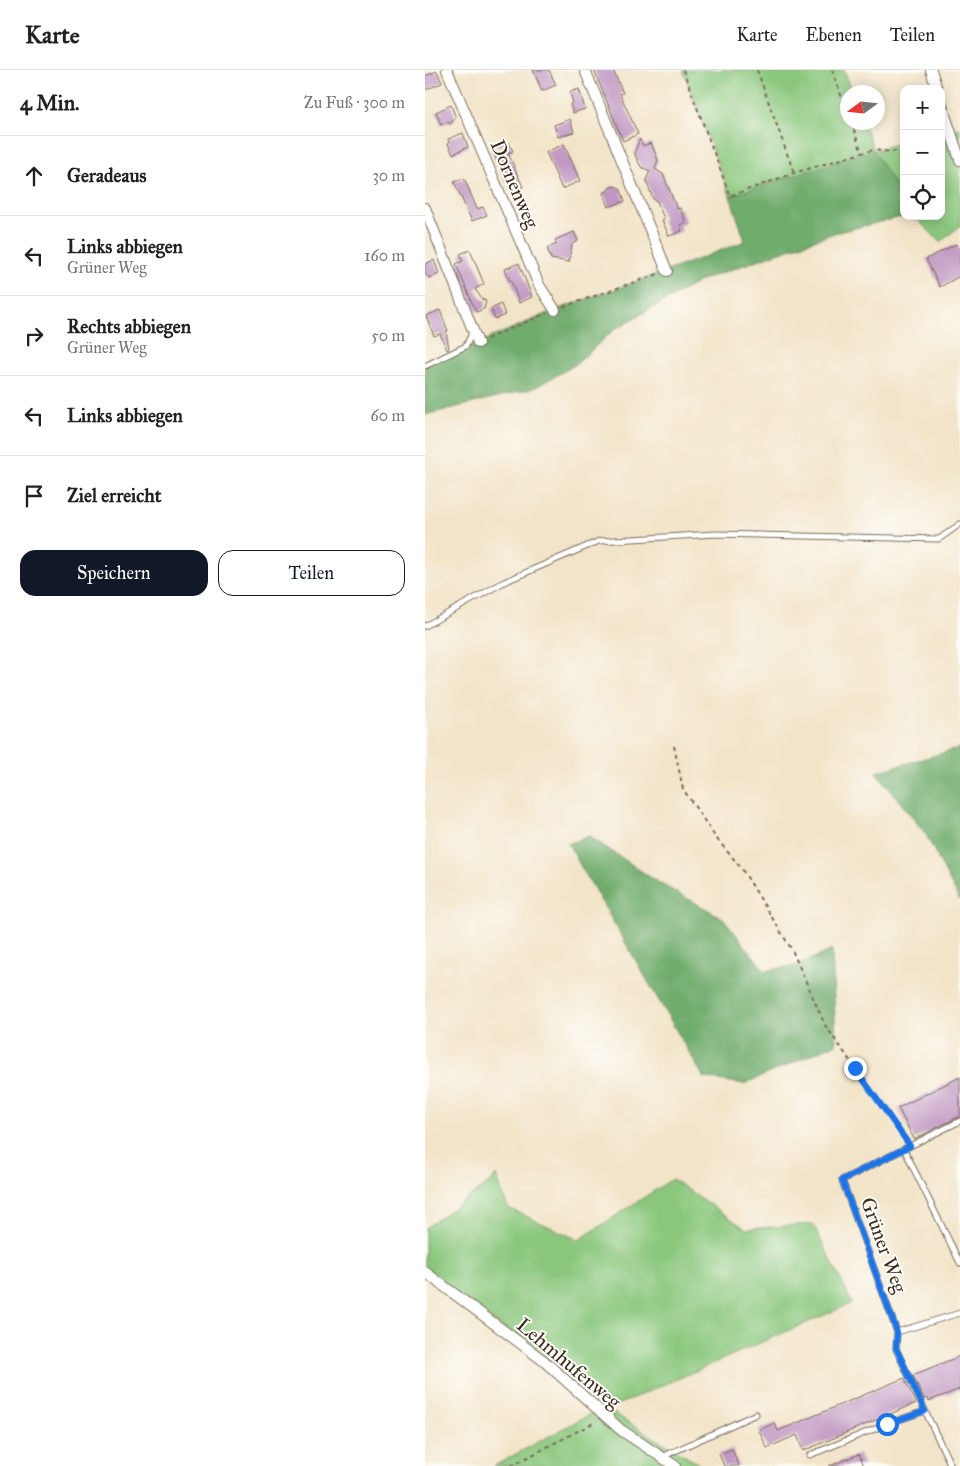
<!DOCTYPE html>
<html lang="de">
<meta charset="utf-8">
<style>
:root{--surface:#fff;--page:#f2f2f2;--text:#202124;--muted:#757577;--line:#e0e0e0;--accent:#111827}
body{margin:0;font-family:"IM FELL Great Primer",serif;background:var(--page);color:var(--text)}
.controls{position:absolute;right:15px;top:15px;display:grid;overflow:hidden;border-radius:10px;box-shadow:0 2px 12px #0003}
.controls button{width:45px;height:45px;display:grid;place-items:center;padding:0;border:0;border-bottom:1px solid var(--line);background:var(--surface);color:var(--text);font:25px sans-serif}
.compass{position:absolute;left:415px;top:15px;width:45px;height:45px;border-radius:50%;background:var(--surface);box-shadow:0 2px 12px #0003;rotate:255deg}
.stop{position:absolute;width:15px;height:15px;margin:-11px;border:4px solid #1a73e8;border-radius:50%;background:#fff}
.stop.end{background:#1a73e8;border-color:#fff;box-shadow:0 1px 5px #0008}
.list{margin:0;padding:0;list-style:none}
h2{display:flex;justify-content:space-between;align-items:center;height:65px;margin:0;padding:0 20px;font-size:21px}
h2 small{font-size:16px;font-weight:400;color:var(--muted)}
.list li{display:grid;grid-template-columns:32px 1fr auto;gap:15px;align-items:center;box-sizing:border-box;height:80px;padding:0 20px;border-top:1px solid var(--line)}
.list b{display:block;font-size:19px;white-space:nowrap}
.list p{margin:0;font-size:16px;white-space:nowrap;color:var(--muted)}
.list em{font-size:16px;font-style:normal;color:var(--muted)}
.actions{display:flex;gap:10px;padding:15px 20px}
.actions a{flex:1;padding:11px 0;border:1px solid var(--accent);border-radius:15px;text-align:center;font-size:18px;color:var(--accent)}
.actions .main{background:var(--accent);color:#fff}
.icon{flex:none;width:28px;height:28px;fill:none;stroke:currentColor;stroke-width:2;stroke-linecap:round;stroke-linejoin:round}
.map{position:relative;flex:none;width:535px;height:1396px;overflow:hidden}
header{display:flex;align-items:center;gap:30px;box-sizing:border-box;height:70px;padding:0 25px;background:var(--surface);border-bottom:1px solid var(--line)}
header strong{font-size:24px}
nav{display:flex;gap:28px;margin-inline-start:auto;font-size:18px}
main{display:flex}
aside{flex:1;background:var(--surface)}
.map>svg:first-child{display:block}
.green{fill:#8ac77d;stroke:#62784e}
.forest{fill:#6fac6c;stroke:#556b45}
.building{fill:#c097c2}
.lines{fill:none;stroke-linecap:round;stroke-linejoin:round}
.lane-casing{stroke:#7b6b5a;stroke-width:7}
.street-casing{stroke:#7b6b5a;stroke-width:12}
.path{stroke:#7b6b5a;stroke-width:2;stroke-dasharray:4 4;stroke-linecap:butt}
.lane{stroke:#fff;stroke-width:5}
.street{stroke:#fff;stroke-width:10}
.route{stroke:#1a73e8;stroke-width:6}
.labels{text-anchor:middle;stroke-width:4;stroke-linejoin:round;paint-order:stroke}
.street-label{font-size:20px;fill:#3b2a1e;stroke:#fdfcf7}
</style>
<header>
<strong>Karte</strong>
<nav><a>Karte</a><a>Ebenen</a><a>Teilen</a></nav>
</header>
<main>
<aside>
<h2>4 Min.<small>Zu Fuß · 300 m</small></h2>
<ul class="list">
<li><svg class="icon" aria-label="ahead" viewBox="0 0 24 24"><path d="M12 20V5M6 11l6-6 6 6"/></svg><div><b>Geradeaus</b></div><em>30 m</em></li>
<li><svg class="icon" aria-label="left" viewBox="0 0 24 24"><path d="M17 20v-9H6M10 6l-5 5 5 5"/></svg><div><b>Links abbiegen</b><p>Grüner Weg</p></div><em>160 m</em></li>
<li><svg class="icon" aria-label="right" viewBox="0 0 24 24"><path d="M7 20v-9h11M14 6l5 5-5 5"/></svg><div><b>Rechts abbiegen</b><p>Grüner Weg</p></div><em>50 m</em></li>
<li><svg class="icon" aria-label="left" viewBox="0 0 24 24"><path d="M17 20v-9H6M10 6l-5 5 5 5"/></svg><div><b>Links abbiegen</b></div><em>60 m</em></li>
<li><svg class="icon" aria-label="arrive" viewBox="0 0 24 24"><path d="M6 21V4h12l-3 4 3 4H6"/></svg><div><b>Ziel erreicht</b></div></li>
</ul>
<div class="actions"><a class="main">Speichern</a><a>Teilen</a></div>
</aside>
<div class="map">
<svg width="535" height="1396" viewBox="0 0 535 1396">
<rect width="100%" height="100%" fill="#fdfcf7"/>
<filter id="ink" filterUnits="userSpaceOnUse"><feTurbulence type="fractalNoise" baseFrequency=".02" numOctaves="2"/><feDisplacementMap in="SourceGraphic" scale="10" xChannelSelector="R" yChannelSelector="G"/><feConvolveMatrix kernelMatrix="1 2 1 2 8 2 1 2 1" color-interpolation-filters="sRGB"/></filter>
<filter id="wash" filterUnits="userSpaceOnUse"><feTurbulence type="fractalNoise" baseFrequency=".0096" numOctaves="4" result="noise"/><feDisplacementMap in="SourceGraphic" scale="20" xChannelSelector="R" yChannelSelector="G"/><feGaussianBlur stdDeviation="1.12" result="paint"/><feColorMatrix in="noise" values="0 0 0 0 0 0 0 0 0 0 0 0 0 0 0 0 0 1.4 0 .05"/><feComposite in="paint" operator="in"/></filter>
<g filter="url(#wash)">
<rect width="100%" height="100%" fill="#f2e4c8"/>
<!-- green -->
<g class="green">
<polygon points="258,0 419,0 428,22 422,22 422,52 438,53 449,80 479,72 479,131 448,81 305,126"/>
<polygon points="535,58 535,156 515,172 489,146 516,146 516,62"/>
<polygon points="71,1105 83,1138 154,1170 247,1109 321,1159 388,1154 427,1233 190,1336 0,1203 0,1158 67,1111"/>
<polygon points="178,1337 277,1396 69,1396"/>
</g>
<!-- forest -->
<g class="forest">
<polygon points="448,80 479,131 479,146 481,146 409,163 277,210 190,259 150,295 109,318 0,345 0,296 130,240 242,201 320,171 305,126"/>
<polygon points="535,678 535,831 500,763 451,702"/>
<polygon points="164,766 234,813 298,848 340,901 373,895 407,880 411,974 319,1014 279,1008 143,774"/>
</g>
<g id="blocks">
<!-- building -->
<g class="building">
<polygon points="108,0 124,0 131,15 117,21"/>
<polygon points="169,0 188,0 198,23 195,24 213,64 198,71"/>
<polygon points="12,1 17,13 0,20 0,6"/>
<polygon points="154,19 160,39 148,43 145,34 148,33 145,22"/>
<polygon points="26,35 31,48 28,50 26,54 23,52 16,55 11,42"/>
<polygon points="145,49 149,62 133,67 129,55"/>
<polygon points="38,63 43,77 28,84 23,74 24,73 23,69"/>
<polygon points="215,69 218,76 226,73 233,90 230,99 238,104 252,139 255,138 261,152 255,155 257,161 244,166 237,150 239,149 232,131 228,129 221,110 225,101 216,97 210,85 210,81"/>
<polygon points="84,73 88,81 83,83 98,117 87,122 67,81"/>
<polygon points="139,74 155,111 137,119 121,82"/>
<polygon points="39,108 52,139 58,137 62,145 47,151 29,112"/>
<polygon points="189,116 195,118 200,131 184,137 178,123 183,121 184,118"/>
<polygon points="149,162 153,171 147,174 144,192 126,189 122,178 132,174 130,170"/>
<polygon points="531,174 535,181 535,206 515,217 501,189"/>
<polygon points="45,180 59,214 50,219 57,229 61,231 59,239 51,242 31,194 38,191 35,184"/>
<polygon points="9,190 14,204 4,208 0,204 0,194"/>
<polygon points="94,193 107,227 94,233 86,210 85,211 80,199"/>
<polygon points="76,234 80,245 70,249 66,239"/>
<polygon points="15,240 23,261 21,261 24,279 22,280 15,264 9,266 1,246"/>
<polygon points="535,1007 535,1046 489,1069 473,1038"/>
<polygon points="535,1286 535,1319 504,1331 503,1328 499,1329 488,1305"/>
<polygon points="479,1308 491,1333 378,1381 372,1365 342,1378 334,1360 350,1353 353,1361"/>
<polygon points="307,1379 314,1396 299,1396 294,1384"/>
<polygon points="434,1384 439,1396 404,1396"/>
</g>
</g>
</g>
<g filter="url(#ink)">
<use href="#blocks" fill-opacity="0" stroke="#7b6b5a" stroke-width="1"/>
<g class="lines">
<defs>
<g id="lane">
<polyline points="0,296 41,276 48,261"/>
<polyline points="0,556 79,512 174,471 290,464 514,469 535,454"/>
<polyline points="535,1051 417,1110 472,1262 535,1243"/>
<polyline points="479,1079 535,1193"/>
<polyline points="472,1262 471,1279 526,1396"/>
<polyline points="385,1385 462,1354 500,1341"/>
<polyline points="237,1387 331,1344"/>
</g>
<g id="street">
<polyline points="22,0 114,215 130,240"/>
<polyline points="160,0 242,201"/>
<polyline points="506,0 512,19"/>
<polyline points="516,33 535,90"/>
<polyline points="0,138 53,273"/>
<polyline points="0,1202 119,1291 196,1360 250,1396"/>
</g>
</defs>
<!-- lane casing -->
<use href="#lane" class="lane-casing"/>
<!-- street casing -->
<use href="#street" class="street-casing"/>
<!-- path -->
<g class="path">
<polyline points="258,0 305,126 369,103 437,83 448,80 467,82 479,79"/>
<polyline points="332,0 369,103"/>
<polyline points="407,0 422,42"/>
<polyline points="426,52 437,83"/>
<polyline points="138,237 233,204"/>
<polyline points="62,269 122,243"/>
<polyline points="249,676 258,719 291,768 317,799 367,880 400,955 481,1070"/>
<polyline points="86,1396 170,1352"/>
</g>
<!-- lane -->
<use href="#lane" class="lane"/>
<!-- street -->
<use href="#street" class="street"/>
</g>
</g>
<g class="lines" filter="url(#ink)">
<!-- route -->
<polyline class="route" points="430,998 485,1076 417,1110 472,1262 471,1278 500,1341 462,1354"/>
</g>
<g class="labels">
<!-- street labels -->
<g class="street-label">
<text transform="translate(90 114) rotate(67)" y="7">Dornenweg</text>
<text transform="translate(459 1175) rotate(70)" y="7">Grüner Weg</text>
<text transform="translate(144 1293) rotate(40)" y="7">Lehmhufenweg</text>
</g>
</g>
</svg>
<div class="controls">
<button>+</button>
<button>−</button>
<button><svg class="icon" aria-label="locate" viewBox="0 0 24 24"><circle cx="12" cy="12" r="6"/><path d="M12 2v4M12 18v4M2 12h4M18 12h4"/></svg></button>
</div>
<svg class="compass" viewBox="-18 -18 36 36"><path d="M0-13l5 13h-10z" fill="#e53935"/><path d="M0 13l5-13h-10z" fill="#757577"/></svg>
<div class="stop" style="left:462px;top:1354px"></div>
<div class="stop end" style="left:430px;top:998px"></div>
</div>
</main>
